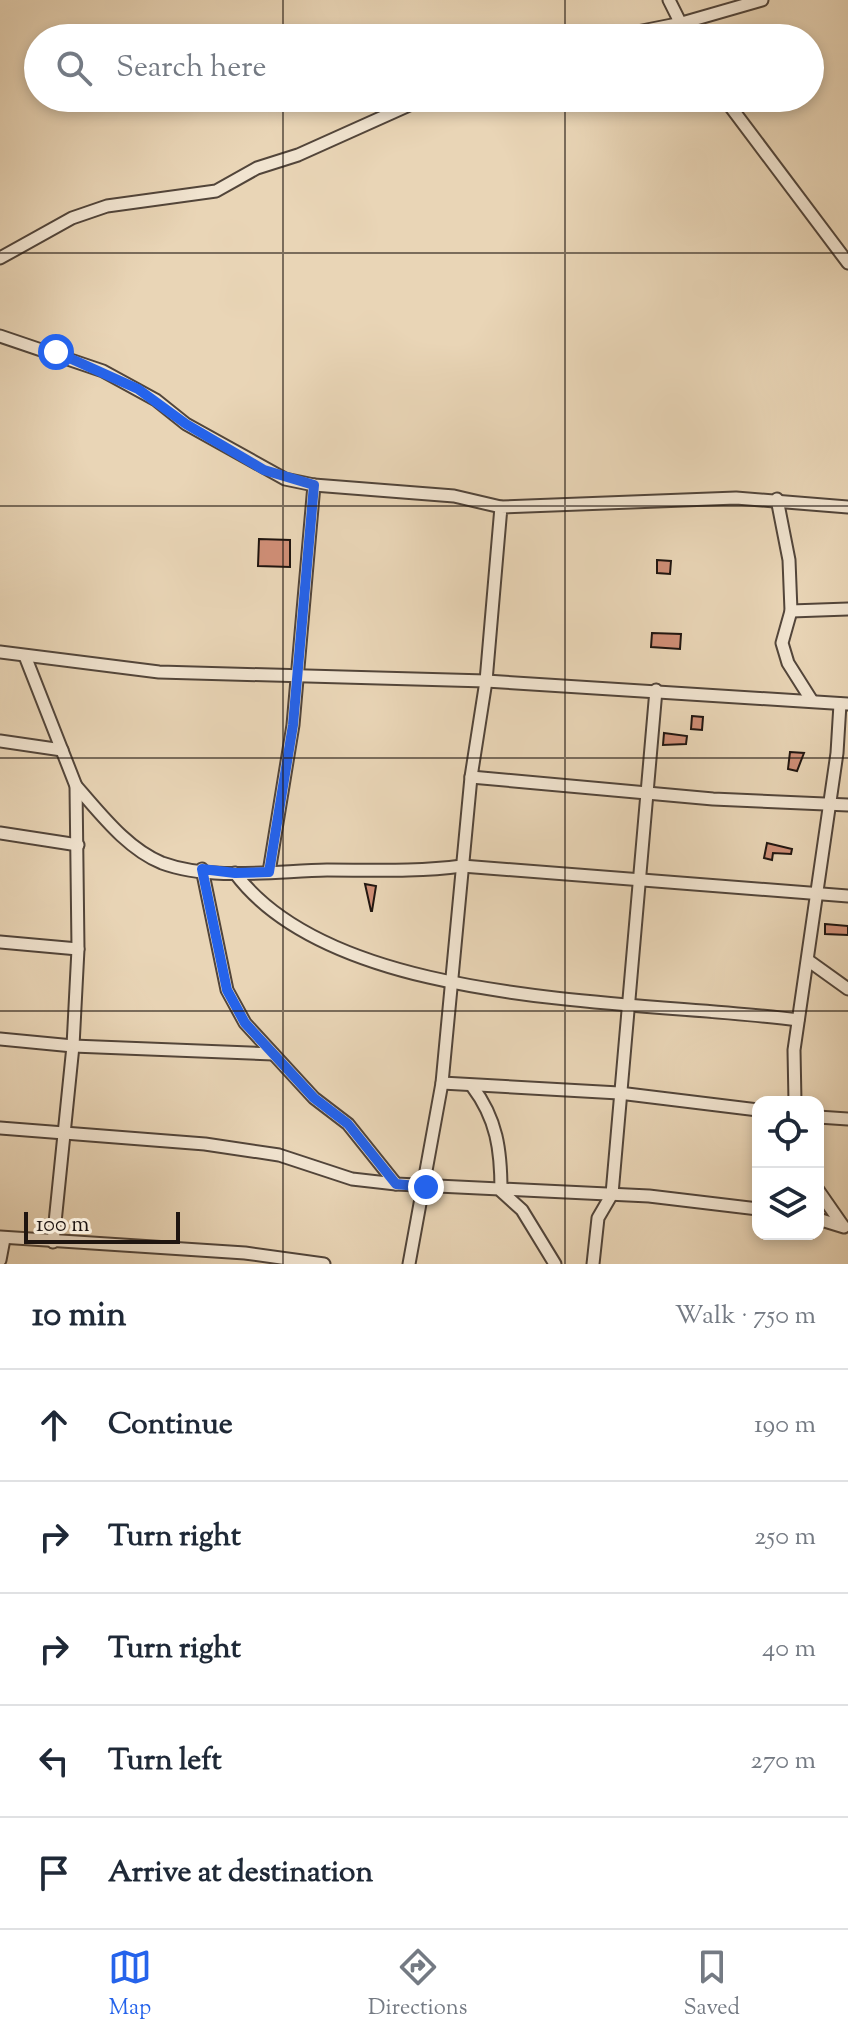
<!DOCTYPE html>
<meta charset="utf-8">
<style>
:root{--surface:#fff;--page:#f2f2f3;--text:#1f2937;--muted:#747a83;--line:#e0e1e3;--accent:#2563eb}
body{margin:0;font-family:"Sorts Mill Goudy",serif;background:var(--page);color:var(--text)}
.controls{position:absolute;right:24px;bottom:24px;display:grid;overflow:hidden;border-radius:16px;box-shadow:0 4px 12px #0003}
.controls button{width:72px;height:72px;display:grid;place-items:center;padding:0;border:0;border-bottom:2px solid var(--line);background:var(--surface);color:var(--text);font:40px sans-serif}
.scale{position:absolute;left:24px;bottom:20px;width:156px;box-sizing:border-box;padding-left:8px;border:4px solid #1f1510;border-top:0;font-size:22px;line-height:28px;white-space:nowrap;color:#1f1510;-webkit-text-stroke:6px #f1e4d0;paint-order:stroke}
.stop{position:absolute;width:24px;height:24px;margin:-18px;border:6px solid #2563eb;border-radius:50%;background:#fff}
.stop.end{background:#2563eb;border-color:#fff;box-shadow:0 2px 8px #0008}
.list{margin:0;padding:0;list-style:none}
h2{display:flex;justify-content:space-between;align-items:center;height:104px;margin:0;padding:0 32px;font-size:34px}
h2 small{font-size:26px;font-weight:400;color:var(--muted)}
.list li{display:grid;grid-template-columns:52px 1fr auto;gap:24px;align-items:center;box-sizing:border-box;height:112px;padding:0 32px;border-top:2px solid var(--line)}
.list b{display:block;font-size:30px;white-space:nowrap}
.list em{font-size:26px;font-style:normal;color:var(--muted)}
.icon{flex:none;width:44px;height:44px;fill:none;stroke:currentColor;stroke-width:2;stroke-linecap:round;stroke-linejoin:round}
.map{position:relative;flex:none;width:848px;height:1264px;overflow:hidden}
.search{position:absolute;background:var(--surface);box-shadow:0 4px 12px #0003;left:24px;right:24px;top:24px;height:88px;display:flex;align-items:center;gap:20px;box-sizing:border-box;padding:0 28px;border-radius:44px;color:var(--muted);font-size:30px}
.sheet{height:664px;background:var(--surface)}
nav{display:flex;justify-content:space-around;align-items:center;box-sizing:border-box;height:112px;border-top:2px solid var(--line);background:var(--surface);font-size:22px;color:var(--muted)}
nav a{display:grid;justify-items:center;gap:4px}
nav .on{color:var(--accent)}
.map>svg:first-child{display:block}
.building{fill:#cf8e76;stroke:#1f1510;stroke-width:2}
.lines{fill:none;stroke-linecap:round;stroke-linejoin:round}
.street-casing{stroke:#52453a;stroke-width:15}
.street{stroke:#f1e4d0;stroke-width:11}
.route{stroke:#2563eb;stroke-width:10}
.grid{fill:none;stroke:#1f1510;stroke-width:2;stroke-opacity:0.55}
</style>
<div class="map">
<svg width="848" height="1264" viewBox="0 0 848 1264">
<rect width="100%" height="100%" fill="#e9d5b6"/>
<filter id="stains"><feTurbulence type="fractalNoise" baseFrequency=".0025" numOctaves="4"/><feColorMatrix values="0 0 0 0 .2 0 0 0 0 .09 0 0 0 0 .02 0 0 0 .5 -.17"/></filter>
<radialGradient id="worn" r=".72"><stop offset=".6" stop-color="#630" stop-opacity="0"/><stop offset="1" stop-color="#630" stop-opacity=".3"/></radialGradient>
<!-- building -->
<g class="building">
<polygon points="259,539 290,540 290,567 258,566"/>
<polygon points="657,560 671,561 670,574 657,573"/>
<polygon points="652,633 681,634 680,649 651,647"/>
<polygon points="692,716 703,717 702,730 691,729"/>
<polygon points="664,733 687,736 686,744 663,745"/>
<polygon points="790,752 804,753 797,771 788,769"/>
<polygon points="767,843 792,849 791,854 773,853 772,860 764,858"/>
<polygon points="365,884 376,886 372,911 371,911"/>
<polygon points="825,924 848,926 848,935 825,934"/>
</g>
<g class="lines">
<defs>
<g id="street">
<polyline points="669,0 688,38"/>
<polyline points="607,38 682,23 762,0"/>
<polyline points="724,98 848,263"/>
<polyline points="0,258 72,218 107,206 216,191 257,168 298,155 425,98"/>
<polyline points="0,336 103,371 156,400 186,424 285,479 314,485 454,496 501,507"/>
<polyline points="777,499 789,560 791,611 782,643 788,663 812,701"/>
<polyline points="791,611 848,609"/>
<polyline points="0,652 159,672 486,681 848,704"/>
<polyline points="25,656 76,786 78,949 73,1046 53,1242"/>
<polyline points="0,741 62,750"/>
<polyline points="471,777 713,799 848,805"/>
<path d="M76,786C100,813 127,849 162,863C211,881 276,871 327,870C372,870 417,872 462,866L848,896"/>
<polyline points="0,833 78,845"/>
<polyline points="202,869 227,990 245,1023 314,1098 348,1124 396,1184"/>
<polyline points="269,872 293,725 314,485"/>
<path d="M235,873C337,1010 641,999 798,1020"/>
<polyline points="0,942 78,949"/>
<polyline points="809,961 848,989"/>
<polyline points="0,1039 73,1046 273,1054"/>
<polyline points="442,1083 619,1093 758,1110"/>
<path d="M472,1086C497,1119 501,1150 501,1191L522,1210L555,1264"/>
<polyline points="795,1102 794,1050 837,753 840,704"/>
<polyline points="818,1117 848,1119"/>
<polyline points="0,1128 205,1144 279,1155 352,1179 396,1184 649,1196 758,1209"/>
<polyline points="818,1190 843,1226"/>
<polyline points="818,1219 844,1227"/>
<polyline points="0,1237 245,1253 324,1264"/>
<polyline points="0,1260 4,1239"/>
<polyline points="409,1264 442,1083 471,777 486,681 501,507 736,498 848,507"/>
<polyline points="593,1264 598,1218 612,1194 656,690"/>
</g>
</defs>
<!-- street casing -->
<use href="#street" class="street-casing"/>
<!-- street -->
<use href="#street" class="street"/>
</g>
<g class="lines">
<!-- route -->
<polyline class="route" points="56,352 138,389 186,424 264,470 314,485 293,725 269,872 235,873 202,869 227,990 245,1023 314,1098 348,1124 396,1184 426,1187"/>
</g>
<!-- grid -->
<path class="grid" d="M283,0V38M565,0V38M283,98V1264M565,98V1264M0,253H848M0,506H848M0,758H848M0,1011H848"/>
<rect width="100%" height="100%" filter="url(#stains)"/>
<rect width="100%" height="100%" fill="url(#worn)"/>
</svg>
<div class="controls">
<button><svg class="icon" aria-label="locate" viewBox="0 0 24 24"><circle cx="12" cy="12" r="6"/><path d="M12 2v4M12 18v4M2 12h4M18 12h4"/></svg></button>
<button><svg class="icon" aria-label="layers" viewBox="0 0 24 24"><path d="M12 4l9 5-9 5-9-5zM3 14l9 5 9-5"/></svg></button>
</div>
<div class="scale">100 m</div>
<div class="stop" style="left:56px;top:352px"></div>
<div class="stop end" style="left:426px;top:1187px"></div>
<div class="search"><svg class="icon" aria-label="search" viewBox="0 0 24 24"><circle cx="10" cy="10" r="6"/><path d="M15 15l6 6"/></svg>Search here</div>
</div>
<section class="sheet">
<h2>10 min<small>Walk · 750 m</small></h2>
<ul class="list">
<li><svg class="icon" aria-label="ahead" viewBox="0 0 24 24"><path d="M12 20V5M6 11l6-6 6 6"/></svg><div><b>Continue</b></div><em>190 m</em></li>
<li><svg class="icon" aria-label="right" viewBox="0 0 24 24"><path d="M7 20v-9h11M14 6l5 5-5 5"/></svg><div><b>Turn right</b></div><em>250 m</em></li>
<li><svg class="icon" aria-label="right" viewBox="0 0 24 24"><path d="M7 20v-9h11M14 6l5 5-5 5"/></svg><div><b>Turn right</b></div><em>40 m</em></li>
<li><svg class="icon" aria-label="left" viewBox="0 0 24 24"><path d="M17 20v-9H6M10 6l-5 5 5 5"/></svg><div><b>Turn left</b></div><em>270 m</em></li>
<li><svg class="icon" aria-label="arrive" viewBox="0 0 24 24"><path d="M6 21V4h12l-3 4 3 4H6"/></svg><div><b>Arrive at destination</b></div></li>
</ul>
</section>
<nav>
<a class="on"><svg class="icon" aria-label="map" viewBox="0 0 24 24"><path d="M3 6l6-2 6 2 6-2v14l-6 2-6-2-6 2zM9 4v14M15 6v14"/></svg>Map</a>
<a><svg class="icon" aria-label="directions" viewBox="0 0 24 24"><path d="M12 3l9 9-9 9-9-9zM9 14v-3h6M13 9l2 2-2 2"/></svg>Directions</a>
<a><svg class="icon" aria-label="saved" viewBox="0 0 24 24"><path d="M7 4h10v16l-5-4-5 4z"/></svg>Saved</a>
</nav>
